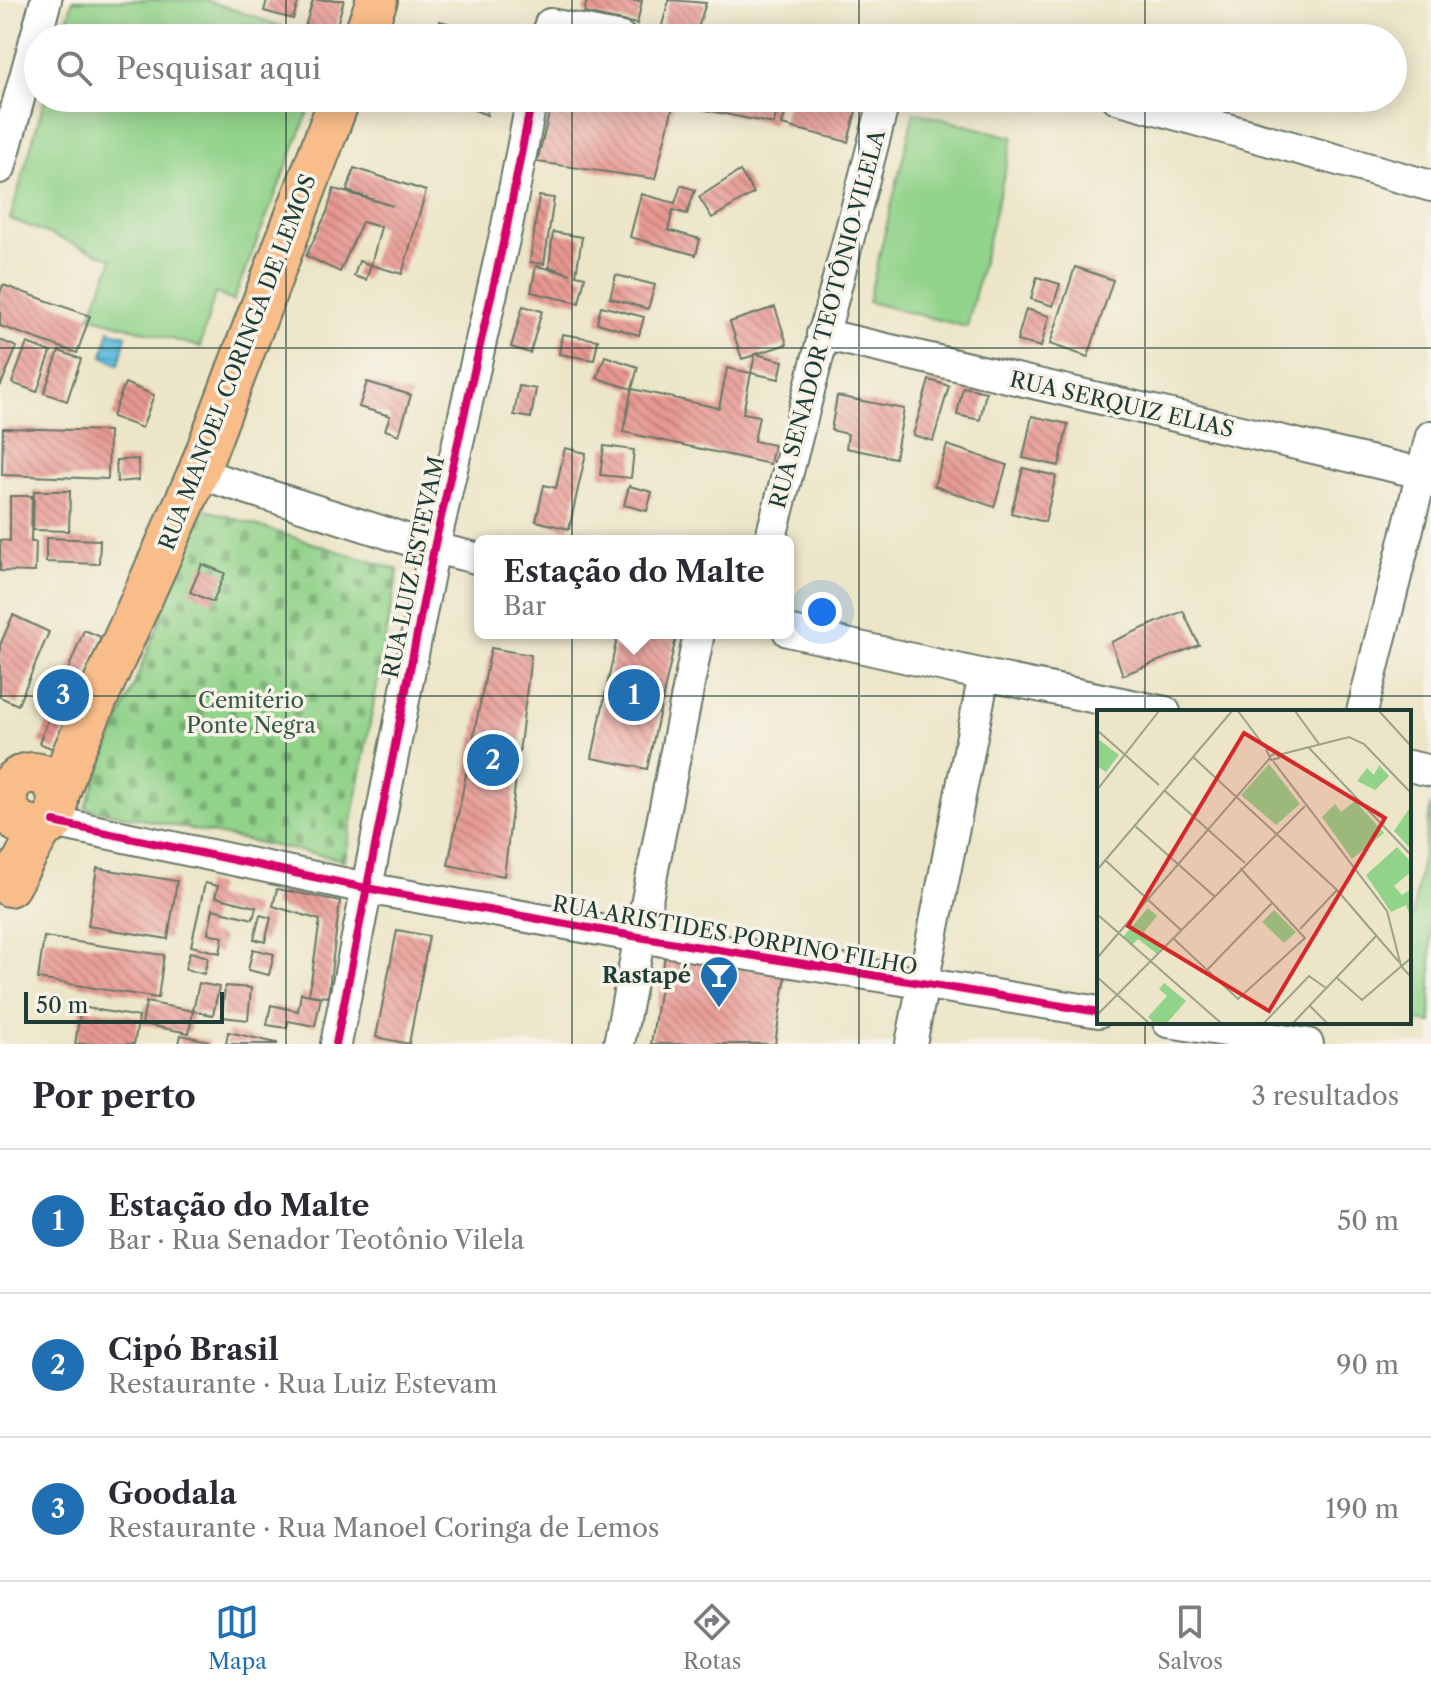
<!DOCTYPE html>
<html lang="pt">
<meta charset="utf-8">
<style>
:root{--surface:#fff;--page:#f7f7f7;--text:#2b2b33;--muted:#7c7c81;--line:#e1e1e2;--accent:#1f6fb2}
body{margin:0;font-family:"Libre Caslon Text",serif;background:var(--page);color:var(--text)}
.scale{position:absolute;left:24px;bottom:20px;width:200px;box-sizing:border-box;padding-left:8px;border:4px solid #1f3d34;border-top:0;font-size:22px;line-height:28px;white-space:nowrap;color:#1f3d34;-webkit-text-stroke:6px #f7f3e8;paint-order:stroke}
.you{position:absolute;left:822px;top:612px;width:28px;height:28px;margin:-20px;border:6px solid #fff;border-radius:50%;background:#1a73e8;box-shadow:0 0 0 12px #1a73e833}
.badge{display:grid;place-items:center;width:52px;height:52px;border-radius:50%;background:var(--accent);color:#fff;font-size:26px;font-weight:700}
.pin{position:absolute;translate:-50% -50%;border:4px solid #fff;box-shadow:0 2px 8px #0006}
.popup{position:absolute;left:474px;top:535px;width:320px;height:104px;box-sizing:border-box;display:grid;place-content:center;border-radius:12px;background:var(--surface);filter:drop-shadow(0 2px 6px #0005);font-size:26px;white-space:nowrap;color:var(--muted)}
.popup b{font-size:30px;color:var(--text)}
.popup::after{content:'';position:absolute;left:50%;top:100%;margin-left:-16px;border:16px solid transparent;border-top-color:var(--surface)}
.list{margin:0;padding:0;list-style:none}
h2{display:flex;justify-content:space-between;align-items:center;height:104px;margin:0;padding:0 32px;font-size:34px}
h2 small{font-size:26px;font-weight:400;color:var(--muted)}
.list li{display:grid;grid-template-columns:52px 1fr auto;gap:24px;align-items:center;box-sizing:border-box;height:144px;padding:0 32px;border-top:2px solid var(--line)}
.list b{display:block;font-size:30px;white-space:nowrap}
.list p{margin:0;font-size:26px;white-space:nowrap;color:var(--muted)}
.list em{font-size:26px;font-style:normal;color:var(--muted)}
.icon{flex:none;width:44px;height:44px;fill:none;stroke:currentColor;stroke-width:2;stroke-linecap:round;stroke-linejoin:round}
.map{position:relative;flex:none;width:1431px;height:1044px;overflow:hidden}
.search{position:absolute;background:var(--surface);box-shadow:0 4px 20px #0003;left:24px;right:24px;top:24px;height:88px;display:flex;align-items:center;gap:20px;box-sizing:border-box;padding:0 28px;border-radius:44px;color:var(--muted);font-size:30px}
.sheet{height:536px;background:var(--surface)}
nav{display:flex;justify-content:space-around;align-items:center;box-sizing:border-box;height:112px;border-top:2px solid var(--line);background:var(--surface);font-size:22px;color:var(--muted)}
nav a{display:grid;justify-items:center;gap:4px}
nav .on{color:var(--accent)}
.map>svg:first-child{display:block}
.grass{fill:#92d38a;stroke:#58885f;stroke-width:2}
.cemetery{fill:url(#cemetery-stones);stroke:#58885f;stroke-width:2}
.water{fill:url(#water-rules);stroke:#427e8b;stroke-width:2}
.building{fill:url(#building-back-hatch)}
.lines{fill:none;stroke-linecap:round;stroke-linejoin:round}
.minor-casing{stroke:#677867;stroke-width:34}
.major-casing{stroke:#677867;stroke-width:44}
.minor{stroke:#fff;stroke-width:30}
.major{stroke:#f8bd89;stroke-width:40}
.cycleway-casing{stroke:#f7f3e8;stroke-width:13}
.cycleway{stroke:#d6006c;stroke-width:8}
.grid{fill:none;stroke:#1f3d34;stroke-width:2;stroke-opacity:0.55}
.labels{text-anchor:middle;stroke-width:7;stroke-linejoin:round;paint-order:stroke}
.street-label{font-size:22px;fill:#1f3d34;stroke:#f7f3e8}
.park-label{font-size:22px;fill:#365b45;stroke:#f7f3e8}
.poi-label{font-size:22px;font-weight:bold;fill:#1f3d34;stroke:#f7f3e8;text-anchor:end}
.inset-road{fill:none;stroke:#9aa28c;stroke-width:2}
.view{fill:#d62828;fill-opacity:0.15;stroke:#d62828;stroke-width:4}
.inset-edge{fill:none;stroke:#1f3d34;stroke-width:4}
</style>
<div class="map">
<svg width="1431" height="1044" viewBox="0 0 1431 1044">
<defs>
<pattern id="cemetery-stones" width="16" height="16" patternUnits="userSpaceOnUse" patternTransform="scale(2)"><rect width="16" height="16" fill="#92d38a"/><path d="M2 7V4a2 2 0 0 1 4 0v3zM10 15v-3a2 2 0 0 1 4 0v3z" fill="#77ac72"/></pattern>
<pattern id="water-rules" width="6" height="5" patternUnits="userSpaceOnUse" patternTransform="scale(2)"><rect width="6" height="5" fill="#64c0e2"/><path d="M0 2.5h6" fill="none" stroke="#529db8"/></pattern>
<pattern id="building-back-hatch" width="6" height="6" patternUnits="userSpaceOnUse" patternTransform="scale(2)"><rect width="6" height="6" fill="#e79791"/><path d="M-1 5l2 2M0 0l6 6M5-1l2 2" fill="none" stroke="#bb7c77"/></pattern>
</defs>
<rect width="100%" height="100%" fill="#f7f3e8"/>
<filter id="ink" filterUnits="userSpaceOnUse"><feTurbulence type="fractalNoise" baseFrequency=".0125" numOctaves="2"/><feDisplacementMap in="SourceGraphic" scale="16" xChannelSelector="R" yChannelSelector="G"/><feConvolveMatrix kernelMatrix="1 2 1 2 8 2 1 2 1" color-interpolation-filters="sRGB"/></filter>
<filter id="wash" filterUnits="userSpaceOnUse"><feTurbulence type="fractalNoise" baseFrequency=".006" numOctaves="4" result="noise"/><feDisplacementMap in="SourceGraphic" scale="32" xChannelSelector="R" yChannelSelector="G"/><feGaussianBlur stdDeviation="1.8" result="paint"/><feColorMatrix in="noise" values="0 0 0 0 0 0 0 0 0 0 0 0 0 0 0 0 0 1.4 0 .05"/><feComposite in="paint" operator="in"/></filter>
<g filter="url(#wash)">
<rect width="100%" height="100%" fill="#ece5c7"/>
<!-- grass -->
<g class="grass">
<polygon points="73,0 206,0 315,38 62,38"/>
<polygon points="45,98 314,98 233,301 215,293 200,347 90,316 113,259 10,219"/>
<polygon points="914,112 1013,137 967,327 868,302"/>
<polygon points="1431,804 1431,1023 1409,1020 1409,936"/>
</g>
<!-- cemetery -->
<polygon class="cemetery" points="204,509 398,570 345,860 85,808"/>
<!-- water -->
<polygon class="water" points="109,330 126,335 119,365 103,356"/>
<g id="blocks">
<!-- building -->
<g class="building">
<polygon points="267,0 299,0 293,19 264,11"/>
<polygon points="313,0 344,0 334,35 305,27"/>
<polygon points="587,0 642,1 637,24 584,13"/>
<polygon points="669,0 706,3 695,38 661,29"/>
<polygon points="440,21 455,25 459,38 421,38 424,30 439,30"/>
<polygon points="443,98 486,98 487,115 446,99 444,109 413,99"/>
<polygon points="553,98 675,98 655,179 537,162"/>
<polygon points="698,98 779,98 774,124 696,108"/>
<polygon points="789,98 820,98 857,107 848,142 782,125"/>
<polygon points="354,168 426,191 402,274 371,265 381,227 362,222 340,272 306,256 327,212 334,189 393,206 347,191"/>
<polygon points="740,171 754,193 712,218 699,197"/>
<polygon points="681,185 695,190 687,214 673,210 668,230 700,239 696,255 630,237 641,194 675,203"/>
<polygon points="539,196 554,198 544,264 530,262"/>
<polygon points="553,232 582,237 576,275 585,277 579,303 531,292 536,266 571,274 549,267"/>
<polygon points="359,261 371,265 366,280 354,276"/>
<polygon points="1075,267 1113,280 1088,357 1050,344"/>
<polygon points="616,275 655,285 648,309 610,298"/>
<polygon points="1037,277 1060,284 1053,306 1031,299"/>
<polygon points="3,285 90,316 77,353 0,326 0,293"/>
<polygon points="523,306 542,311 530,353 511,347"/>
<polygon points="601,306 644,317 639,335 597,323"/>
<polygon points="775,307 787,344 756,354 783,361 779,379 751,373 755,355 742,359 730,322"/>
<polygon points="1026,309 1049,316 1041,347 1017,341"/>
<polygon points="562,334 598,340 594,360 559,354"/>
<polygon points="0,340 17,347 0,387"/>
<polygon points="27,343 51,352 37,392 12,383"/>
<polygon points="59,351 81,359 67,401 44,393"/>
<polygon points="605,356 638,367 632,389 597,378"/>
<polygon points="727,368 751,373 743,413 759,416 754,441 774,445 770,464 623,432 632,389 719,408"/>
<polygon points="929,380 949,386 933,441 913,435"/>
<polygon points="367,382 411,395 399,435 385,430 390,416 359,407"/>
<polygon points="125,383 154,395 142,428 112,417"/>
<polygon points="519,386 536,389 531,418 514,415"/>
<polygon points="963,387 986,392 980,420 957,415"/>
<polygon points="837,396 904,409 895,458 846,448 848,434 831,430"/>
<polygon points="1032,416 1068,424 1059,466 1023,458"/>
<polygon points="3,428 109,431 108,479 2,475"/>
<polygon points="947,445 1007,465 994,507 934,486"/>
<polygon points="604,446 634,450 631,478 600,475"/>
<polygon points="565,448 586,453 569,529 536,521 544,485 556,488"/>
<polygon points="138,459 139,480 117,482 116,460"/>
<polygon points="1023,468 1056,476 1045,522 1011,513"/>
<polygon points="629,486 652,492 647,511 624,505"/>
<polygon points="34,491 70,491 69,531 33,530"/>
<polygon points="10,496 32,496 31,542 36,542 35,572 0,571 0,540 10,541"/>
<polygon points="46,538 100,540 99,564 46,562"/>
<polygon points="202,564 225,573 213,602 190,592"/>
<polygon points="1183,611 1199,645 1123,675 1111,642"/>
<polygon points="13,615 49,632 18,705 0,697 0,645"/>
<polygon points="84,630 101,637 56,750 39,743"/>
<polygon points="618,633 677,633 647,769 592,758"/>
<polygon points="491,648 531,655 504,876 448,865"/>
<polygon points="97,868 177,881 168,939 88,926"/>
<polygon points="205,883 218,886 215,897 256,907 253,919 213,909 208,933 223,937 220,953 191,946"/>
<polygon points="277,889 340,901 328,997 309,995 320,920 273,906"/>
<polygon points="260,915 271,918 265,942 254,939"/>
<polygon points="397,930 429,936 409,1044 376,1037"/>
<polygon points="44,937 164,955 158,998 38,979"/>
<polygon points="253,949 274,954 269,975 248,970"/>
<polygon points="190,952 208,957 204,974 185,969"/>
<polygon points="665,955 786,975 775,1044 651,1044"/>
<polygon points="199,983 219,987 213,1015 193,1011"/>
<polygon points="225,986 251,988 248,1020 222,1017"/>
<polygon points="301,993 321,997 315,1026 288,1021 287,1028 267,1025 271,1005 298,1011"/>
<polygon points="146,1002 193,1011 189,1033 142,1024"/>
<polygon points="81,1007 139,1017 134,1044 75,1044"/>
<polygon points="228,1032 277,1043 277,1044 226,1044"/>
<polygon points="181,1035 209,1041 209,1044 179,1044"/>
</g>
</g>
</g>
<g filter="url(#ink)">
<use href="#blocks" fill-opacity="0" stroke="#677867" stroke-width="2"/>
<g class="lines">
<defs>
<g id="minor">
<polyline points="550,24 621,38"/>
<polyline points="1117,98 1431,186"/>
<polyline points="0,168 46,0"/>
<polyline points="822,334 1421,473"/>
<polyline points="198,473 434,548 480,559"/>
<polyline points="770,541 885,98"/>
<polyline points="788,631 984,675 1165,712"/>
<polyline points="1362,712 1431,436"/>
<polyline points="1409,766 1431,771"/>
<polyline points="54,822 366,888 639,937 1099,1012"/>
<polyline points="1168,1022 1308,1044"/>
<polyline points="336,1044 434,548 507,226 532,98"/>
<polyline points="619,1044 699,633"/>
<polyline points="911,1044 984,675"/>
</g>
<g id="major">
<polyline points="363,38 377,0"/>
<polyline points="59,794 72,755 198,473 340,98"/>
<path d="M9,886L42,828L54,822C59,803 61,792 48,777C31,769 18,773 8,788L6,806L19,823L42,828"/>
</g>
</defs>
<!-- minor casing -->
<use href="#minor" class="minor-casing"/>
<!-- major casing -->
<use href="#major" class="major-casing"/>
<!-- minor -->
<use href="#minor" class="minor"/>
<!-- major -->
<use href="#major" class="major"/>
<defs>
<g id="cycleway">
<polyline points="54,822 366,888 639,937 1099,1012"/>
<polyline points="336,1044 434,548 507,226 532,98"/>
</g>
</defs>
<!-- cycleway casing -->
<use href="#cycleway" class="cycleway-casing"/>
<!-- cycleway -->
<use href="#cycleway" class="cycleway"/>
</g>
</g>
<!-- grid -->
<path class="grid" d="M286,0V38M572,0V38M859,0V38M1145,0V38M286,98V1044M572,98V1044M859,98V1044M1145,98V712M0,348H1431M0,696H1431M1145,1022V1044"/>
<!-- icons -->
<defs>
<symbol id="bar-pin" viewBox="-11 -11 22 30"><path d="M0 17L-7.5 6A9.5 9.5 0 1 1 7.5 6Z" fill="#1f6fb2" stroke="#f7f3e8"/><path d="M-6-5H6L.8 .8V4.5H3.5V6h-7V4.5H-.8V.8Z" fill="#fff"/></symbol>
</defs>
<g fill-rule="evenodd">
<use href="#bar-pin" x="697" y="953" width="44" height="60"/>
</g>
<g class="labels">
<!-- street labels -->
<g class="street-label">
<text transform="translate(827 319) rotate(-75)" y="8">RUA SENADOR TEOTÔNIO VILELA</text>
<text transform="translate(237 362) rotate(-69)" y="8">RUA MANOEL CORINGA DE LEMOS</text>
<text transform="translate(1122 404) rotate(13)" y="8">RUA SERQUIZ ELIAS</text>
<text transform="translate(413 567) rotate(-78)" y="8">RUA LUIZ ESTEVAM</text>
<text transform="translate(735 935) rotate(10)" y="8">RUA ARISTIDES PORPINO FILHO</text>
</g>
<!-- park labels -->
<g class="park-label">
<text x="251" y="708">Cemitério<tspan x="251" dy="25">Ponte Negra</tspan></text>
</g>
<!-- poi labels -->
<g class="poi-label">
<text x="691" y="983">Rastapé</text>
</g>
</g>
<!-- overview -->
<g transform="translate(1097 710)">
<rect width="314" height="314" fill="#ece5c7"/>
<path d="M0,28L22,45L9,62L0,56ZM282,55L292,66L278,80L260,71L270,58L277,65ZM258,91L287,123L255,149L225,107L238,94L244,102ZM314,96V139L297,121ZM300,137L314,152V162L297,176L305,185L314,179V208L309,195L294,202L269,165ZM51,198L60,206L47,222L65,238L60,244L41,229L35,235L26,227ZM177,200L199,222L187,233L165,212ZM67,273L89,291L70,313H57L51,307L70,286L62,279Z" fill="#92d38a"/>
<path d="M172,54L203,94L179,115L144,85Z" fill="#92d38a"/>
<path class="inset-road" d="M141,1L168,37L179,43M198,1L222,34M282,1L314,36M0,20L62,75M212,38L314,145M169,39L174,50L182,48L179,43L173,46M181,45L252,27L267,34L314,83M96,47L240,180L302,252M176,51L290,201L304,256L314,267M0,80L62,1M67,80L148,153M37,115L117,186M8,150L85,221M0,160L135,1M0,204L124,313M203,219L240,180M77,229L141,289L208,228L143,158M0,248L173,48M109,261L176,192M0,267L52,313M240,268L265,290L314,248M213,296L230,313M0,305L208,96M167,313L212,266L229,278M196,313L280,225"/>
<path class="view" d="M147,23L288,108L172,301L31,216Z"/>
<rect width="314" height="314" class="inset-edge"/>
</g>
</svg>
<div class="scale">50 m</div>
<div class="you"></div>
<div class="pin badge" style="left:634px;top:695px">1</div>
<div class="popup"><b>Estação do Malte</b>Bar</div>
<div class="pin badge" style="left:493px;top:760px">2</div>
<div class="pin badge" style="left:63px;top:695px">3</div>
<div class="search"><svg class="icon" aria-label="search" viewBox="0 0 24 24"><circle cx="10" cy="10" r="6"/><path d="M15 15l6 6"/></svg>Pesquisar aqui</div>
</div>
<section class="sheet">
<h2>Por perto<small>3 resultados</small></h2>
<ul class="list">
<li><span class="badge">1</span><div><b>Estação do Malte</b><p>Bar · Rua Senador Teotônio Vilela</p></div><em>50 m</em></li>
<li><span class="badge">2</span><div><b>Cipó Brasil</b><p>Restaurante · Rua Luiz Estevam</p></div><em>90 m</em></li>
<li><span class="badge">3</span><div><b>Goodala</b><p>Restaurante · Rua Manoel Coringa de Lemos</p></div><em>190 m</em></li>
</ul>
</section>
<nav>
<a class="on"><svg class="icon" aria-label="map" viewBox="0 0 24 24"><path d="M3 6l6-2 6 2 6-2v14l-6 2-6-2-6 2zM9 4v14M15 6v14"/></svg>Mapa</a>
<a><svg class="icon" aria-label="directions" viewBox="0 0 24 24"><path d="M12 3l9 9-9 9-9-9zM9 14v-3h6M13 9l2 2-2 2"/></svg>Rotas</a>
<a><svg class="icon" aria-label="saved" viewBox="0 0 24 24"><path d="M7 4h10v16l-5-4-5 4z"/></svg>Salvos</a>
</nav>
